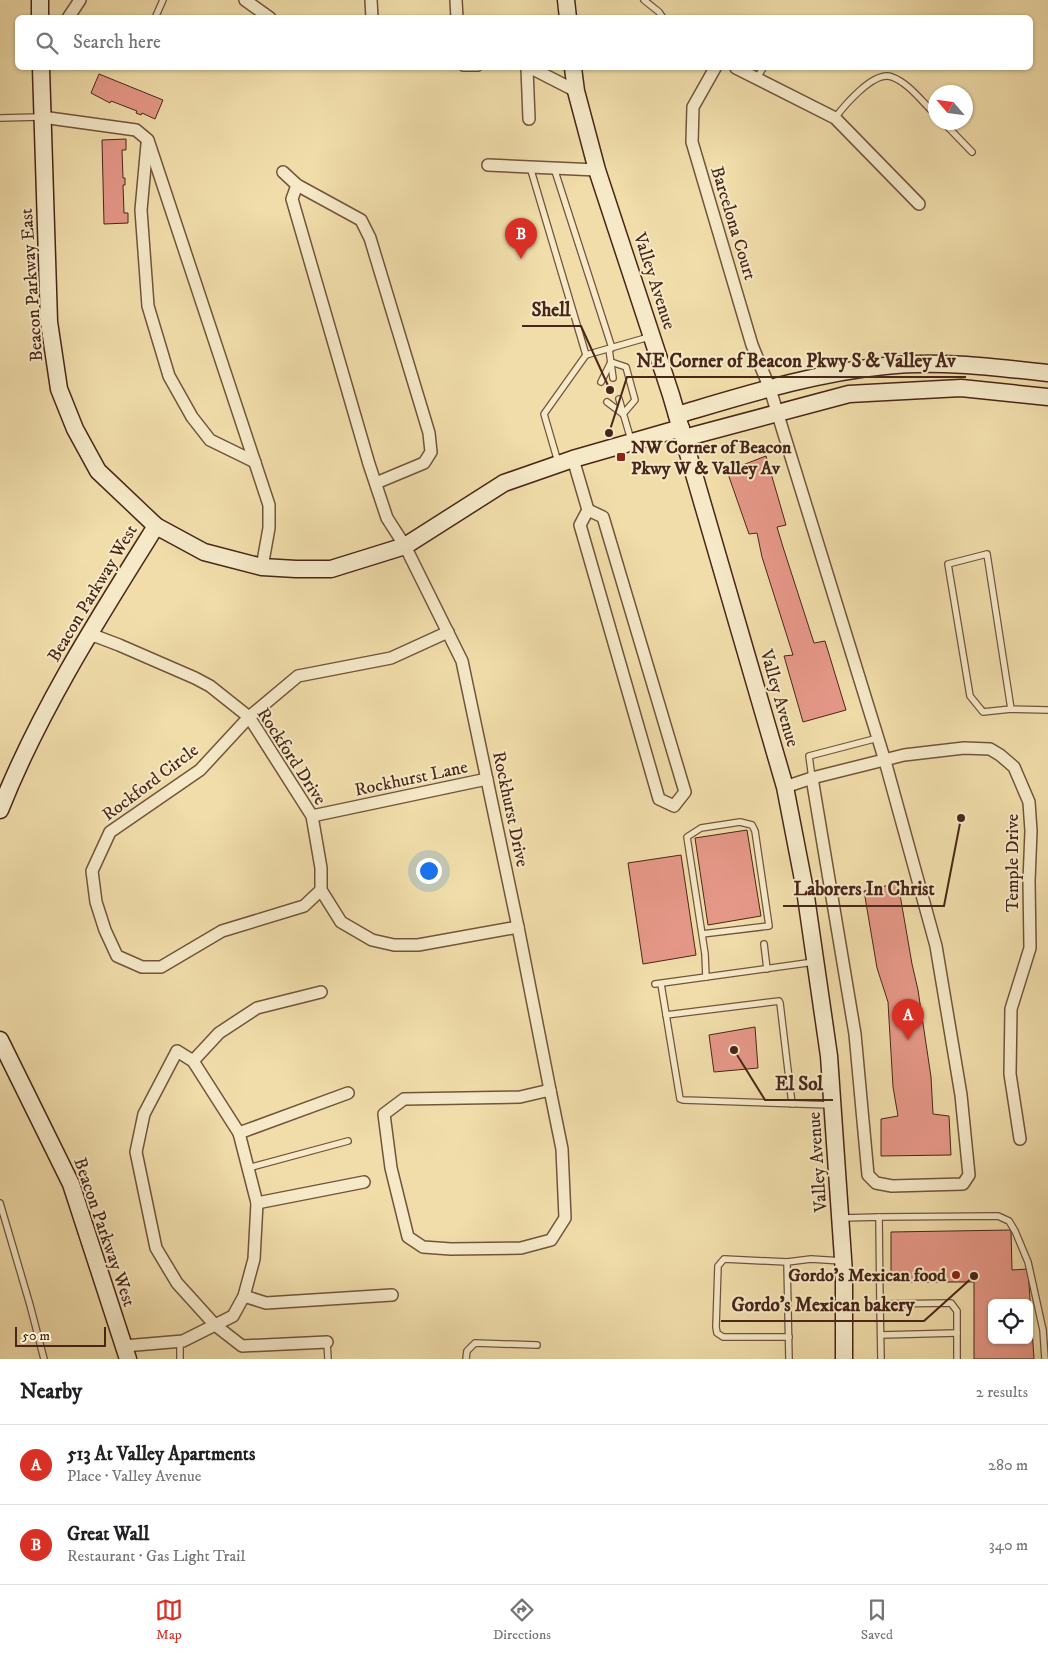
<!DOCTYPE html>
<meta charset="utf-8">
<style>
:root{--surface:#fff;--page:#f6f6f6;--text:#202124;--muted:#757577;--line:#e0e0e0;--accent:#d93025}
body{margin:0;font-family:"IM FELL DW Pica",serif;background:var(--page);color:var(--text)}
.controls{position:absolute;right:15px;bottom:15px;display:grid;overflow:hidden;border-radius:8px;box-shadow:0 1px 4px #0004}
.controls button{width:45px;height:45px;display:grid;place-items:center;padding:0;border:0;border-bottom:1px solid var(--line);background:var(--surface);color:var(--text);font:25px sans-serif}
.compass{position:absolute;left:928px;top:85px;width:45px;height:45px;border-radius:50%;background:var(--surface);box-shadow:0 1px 4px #0004;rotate:298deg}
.scale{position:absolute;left:15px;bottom:12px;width:91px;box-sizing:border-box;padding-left:5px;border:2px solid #482619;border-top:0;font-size:14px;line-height:18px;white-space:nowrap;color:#482619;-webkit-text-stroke:4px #f5e9c8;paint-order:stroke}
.you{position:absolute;left:428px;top:870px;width:18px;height:18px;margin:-12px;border:4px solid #fff;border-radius:50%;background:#1a73e8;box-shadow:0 0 0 8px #1a73e833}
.badge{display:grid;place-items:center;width:32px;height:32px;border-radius:50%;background:var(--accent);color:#fff;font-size:16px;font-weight:700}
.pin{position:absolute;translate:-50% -41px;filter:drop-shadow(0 1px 2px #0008)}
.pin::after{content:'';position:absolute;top:26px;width:18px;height:15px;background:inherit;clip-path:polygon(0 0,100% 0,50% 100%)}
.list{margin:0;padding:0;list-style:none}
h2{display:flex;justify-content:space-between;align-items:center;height:65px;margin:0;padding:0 20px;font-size:21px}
h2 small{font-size:16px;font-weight:400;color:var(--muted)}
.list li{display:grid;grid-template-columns:32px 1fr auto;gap:15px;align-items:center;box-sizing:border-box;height:80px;padding:0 20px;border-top:1px solid var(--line)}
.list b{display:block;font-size:19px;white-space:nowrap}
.list p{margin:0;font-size:16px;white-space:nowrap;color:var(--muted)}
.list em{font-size:16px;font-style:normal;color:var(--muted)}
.icon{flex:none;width:28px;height:28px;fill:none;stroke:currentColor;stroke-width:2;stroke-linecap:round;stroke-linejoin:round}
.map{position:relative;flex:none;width:1048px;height:1359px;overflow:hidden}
.search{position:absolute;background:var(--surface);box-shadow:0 1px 4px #0004;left:15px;right:15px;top:15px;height:55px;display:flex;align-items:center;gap:12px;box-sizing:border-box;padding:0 18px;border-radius:8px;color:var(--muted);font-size:19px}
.sheet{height:225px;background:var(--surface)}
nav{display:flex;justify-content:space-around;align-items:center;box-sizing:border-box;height:70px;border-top:1px solid var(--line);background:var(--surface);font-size:14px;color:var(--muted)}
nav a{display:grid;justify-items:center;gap:2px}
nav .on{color:var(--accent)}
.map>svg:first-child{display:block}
.building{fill:#e69888;stroke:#482619;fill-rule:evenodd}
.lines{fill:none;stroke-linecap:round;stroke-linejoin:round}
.lane-casing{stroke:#72543d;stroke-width:8}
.street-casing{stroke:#72543d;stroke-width:14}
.secondary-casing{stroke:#482619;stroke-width:19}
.lane{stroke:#f5e9c8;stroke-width:5.5}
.street{stroke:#f5e9c8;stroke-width:11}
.secondary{stroke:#f5e9c8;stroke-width:16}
.poi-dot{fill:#8f2418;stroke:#f5e9c8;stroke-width:2}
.labels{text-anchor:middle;stroke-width:4;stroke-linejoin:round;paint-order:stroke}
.street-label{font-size:18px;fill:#482619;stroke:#f5e9c8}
.poi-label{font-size:18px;font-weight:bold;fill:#482619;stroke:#f5e9c8;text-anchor:start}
.leader{fill:none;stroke:#482619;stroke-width:2}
.callout-dot{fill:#482619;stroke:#f5e9c8;stroke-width:2}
.callout-label{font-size:19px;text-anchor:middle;font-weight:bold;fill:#482619;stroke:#f5e9c8;stroke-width:4;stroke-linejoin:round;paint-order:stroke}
</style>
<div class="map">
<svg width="1048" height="1359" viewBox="0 0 1048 1359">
<rect width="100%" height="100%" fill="#f0ddaa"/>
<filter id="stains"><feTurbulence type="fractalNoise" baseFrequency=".004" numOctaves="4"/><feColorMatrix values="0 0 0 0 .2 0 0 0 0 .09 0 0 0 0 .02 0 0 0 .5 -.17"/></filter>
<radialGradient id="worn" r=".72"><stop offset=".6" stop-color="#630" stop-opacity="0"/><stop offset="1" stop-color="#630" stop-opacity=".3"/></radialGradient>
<!-- building -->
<g class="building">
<polygon points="99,74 163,100 155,119 142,113 141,115 136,113 137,111 111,101 110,103 91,93"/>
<polygon points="126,139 126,150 122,150 123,178 125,178 125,185 123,185 124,213 128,213 128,223 104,224 102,140"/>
<polygon points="766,456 786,525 777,527 783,547 814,643 825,641 846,710 803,722 784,656 793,655 762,557 757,533 749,534 727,471"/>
<polygon points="747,830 761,916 708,925 695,838"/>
<polygon points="681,855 696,955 643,964 628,863"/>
<polygon points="898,883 912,964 918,990 931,1077 933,1114 949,1116 951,1155 881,1156 881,1119 898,1116 893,1087 888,1002 877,968 864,891"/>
<polygon points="755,1027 758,1068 714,1072 709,1035"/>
<path d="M1011,1230L1012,1270L1028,1269L1034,1359H974V1282H891V1232ZM992,1303H1029V1340H992Z"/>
</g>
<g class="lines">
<defs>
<g id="lane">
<polyline points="644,0 659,12 663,18"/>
<polyline points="155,18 163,0"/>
<polyline points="463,68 478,68"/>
<polyline points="757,78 763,68"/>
<polyline points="0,118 40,117"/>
<path d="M835,118C844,106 874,70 892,77C909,83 923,103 936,115"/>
<polyline points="943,122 972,152"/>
<polyline points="530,167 586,355"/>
<polyline points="554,168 612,348"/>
<polyline points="609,349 613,378"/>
<polyline points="611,362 626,367 635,400 623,414"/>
<polyline points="601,382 611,362"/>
<polyline points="619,399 631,440"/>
<polyline points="607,402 623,414"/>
<polyline points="558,462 544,414 586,355 649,337"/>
<polyline points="1011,709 987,554 948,564 970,696 983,712 1011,709 1048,710"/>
<polyline points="812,778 809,756 878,738"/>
<polyline points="702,934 769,926 755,831 752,825 740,822 701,828 687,837 705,954 706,977"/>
<polyline points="764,944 767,969"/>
<polyline points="655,984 814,962"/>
<polyline points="661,984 680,1099 683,1100 831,1105"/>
<polyline points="666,1015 779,1001 780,1003 792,1104"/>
<polyline points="248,1168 348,1141"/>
<polyline points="0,1203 30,1305 44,1359"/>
<polyline points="879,1217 998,1216 1009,1221 1015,1231 1028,1262 1043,1330 1045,1359"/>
<polyline points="843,1218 879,1217 880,1304"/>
<polyline points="787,1262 724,1259 718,1266 716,1327 717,1333 723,1337 789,1337"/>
<polyline points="881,1335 957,1333"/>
<polyline points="180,1341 180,1359"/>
<polyline points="327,1342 328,1359"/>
<polyline points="466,1359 467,1351 475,1343 537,1345"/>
<polyline points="789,1359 787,1262 811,1259 842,1261"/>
<polyline points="881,1359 880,1304 951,1303 957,1311 957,1359"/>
</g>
<g id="street">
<polyline points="245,0 270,18"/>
<polyline points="371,0 372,18"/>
<polyline points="456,0 457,18"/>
<polyline points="68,18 80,0"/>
<polyline points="527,68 529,119"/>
<polyline points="531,68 576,91"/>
<polyline points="715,68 693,107 692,142 752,345 770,389 885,761 936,946 961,1095 969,1175 963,1184 892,1186 876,1183 868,1175 855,1034 812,778"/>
<polyline points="736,68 835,118 919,204"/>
<polyline points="42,117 136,130 148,140 269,505 269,528 262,567"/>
<polyline points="147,144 141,210 148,306 169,376 192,417 210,440 255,462"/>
<polyline points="488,165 597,170"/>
<polyline points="283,172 297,185 361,220 370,238 429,433 431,452 424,463 376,483"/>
<polyline points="297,185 292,199 369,464 387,518 405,546 462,661 518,927 550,1090"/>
<polyline points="573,459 588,510"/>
<polygon points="588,510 603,517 685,792 674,806 659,799 580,525"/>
<polyline points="88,635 98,637 119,645 195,678 210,686 249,717 312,816 321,868 321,890 341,922 372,940 394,945 418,945 518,927"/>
<polyline points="785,787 812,778 904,755 964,748 990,749 1000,755 1014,767 1029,802 1031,831 1029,881 1030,948 1011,1009 1010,1074 1020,1139"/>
<polyline points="312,816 487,779"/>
<polyline points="321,890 304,906 222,931 161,967 142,967 117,956 105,930 96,902 92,871 110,832 200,770 249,717 298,676 391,658 448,632"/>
<polyline points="193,1061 219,1033 257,1008 321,992"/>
<polygon points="550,1090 562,1149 565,1218 551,1240 521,1248 451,1249 423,1247 408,1237 391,1168 384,1114 404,1099 520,1097"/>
<polyline points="239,1133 348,1093"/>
<polyline points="257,1203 364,1182"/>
<polyline points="244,1296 266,1303 392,1295"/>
<polyline points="124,1346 183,1341 233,1316 244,1296 254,1259 257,1203 239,1133 193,1061 177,1051 144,1114 136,1152 156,1248 177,1283 215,1325 242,1346 327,1342"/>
</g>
<g id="secondary">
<polyline points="40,0 40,18"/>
<polyline points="566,0 568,18"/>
<polyline points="41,68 49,322 59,389 75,429 98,471 156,526 204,552 262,567 296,569 331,569 405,546 504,483 573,459 681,428"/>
<polyline points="573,68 576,91 597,170 671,395 785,787 805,890 829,1056 844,1273 844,1359"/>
<path d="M677,415C745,395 814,373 885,366C939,360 994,367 1048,373"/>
<polyline points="684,438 849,394 961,388 1048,397"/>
<path d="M0,810C40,709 99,617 156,526"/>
<polyline points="0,1040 71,1184 128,1359"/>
</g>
</defs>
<!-- lane casing -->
<use href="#lane" class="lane-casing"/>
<!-- street casing -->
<use href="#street" class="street-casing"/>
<!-- secondary casing -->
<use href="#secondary" class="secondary-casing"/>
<!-- lane -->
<use href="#lane" class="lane"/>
<!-- street -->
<use href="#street" class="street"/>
<!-- secondary -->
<use href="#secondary" class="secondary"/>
</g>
<!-- markers -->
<g class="poi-dot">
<rect x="616" y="452" width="10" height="10" rx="2.5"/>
<circle cx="956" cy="1275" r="5"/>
</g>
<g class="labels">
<!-- street labels -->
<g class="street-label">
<text transform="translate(734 223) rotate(73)" y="6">Barcelona Court</text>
<text transform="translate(655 281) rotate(72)" y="6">Valley Avenue</text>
<text transform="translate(31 285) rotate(-94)" y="6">Beacon Parkway East</text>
<text transform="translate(92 593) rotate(-59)" y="6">Beacon Parkway West</text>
<text transform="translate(780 698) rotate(74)" y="6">Valley Avenue</text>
<text transform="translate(292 756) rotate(57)" y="6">Rockford Drive</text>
<text transform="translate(411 778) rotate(-12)" y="6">Rockhurst Lane</text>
<text transform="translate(150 782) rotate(-37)" y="6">Rockford Circle</text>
<text transform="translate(511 809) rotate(78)" y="6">Rockhurst Drive</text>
<text transform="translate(1012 863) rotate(-90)" y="6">Temple Drive</text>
<text transform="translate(817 1162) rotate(-94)" y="6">Valley Avenue</text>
<text transform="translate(105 1232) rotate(71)" y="6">Beacon Parkway West</text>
</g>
<!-- poi labels -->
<g class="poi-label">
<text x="631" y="453">NW Corner of Beacon<tspan x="631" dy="21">Pkwy W &amp; Valley Av</tspan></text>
<text x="946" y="1281" text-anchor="end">Gordo's Mexican food</text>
</g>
</g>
<!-- callouts -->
<path class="leader" d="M610 390L581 326H522M609 433L627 377H966M961 818L944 906H783M734 1050L765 1100H833M974 1276L924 1321H721"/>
<g class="callout-dot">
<circle cx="610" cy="390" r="5"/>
<circle cx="609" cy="433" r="5"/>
<circle cx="961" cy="818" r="5"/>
<circle cx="734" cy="1050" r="5"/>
<circle cx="974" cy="1276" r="5"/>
</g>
<g class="callout-label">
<text x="551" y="316">Shell</text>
<text x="796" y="367">NE Corner of Beacon Pkwy S &amp; Valley Av</text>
<text x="864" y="895">Laborers In Christ</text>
<text x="799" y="1090">El Sol</text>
<text x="823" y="1311">Gordo's Mexican bakery</text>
</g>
<rect width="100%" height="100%" filter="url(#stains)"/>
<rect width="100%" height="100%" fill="url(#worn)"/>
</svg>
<div class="controls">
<button><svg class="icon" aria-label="locate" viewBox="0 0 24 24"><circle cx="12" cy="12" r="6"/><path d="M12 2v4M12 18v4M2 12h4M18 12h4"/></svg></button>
</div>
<svg class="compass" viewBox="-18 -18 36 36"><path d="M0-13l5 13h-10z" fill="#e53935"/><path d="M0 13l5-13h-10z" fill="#757577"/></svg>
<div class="scale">50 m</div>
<div class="you"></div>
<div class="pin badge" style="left:908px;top:1040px">A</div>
<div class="pin badge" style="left:521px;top:259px">B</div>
<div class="search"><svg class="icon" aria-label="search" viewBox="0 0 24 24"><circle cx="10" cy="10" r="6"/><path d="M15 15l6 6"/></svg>Search here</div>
</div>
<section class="sheet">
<h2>Nearby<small>2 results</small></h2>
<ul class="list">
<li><span class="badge">A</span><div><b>513 At Valley Apartments</b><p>Place · Valley Avenue</p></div><em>280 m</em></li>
<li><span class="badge">B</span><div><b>Great Wall</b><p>Restaurant · Gas Light Trail</p></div><em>340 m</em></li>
</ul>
</section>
<nav>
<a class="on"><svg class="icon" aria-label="map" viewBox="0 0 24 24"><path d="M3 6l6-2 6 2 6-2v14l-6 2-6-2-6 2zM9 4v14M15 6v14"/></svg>Map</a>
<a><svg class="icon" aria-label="directions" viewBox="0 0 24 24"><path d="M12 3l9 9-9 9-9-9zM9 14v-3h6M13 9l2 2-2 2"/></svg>Directions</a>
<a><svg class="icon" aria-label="saved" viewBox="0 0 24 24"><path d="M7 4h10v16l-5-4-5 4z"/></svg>Saved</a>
</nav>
